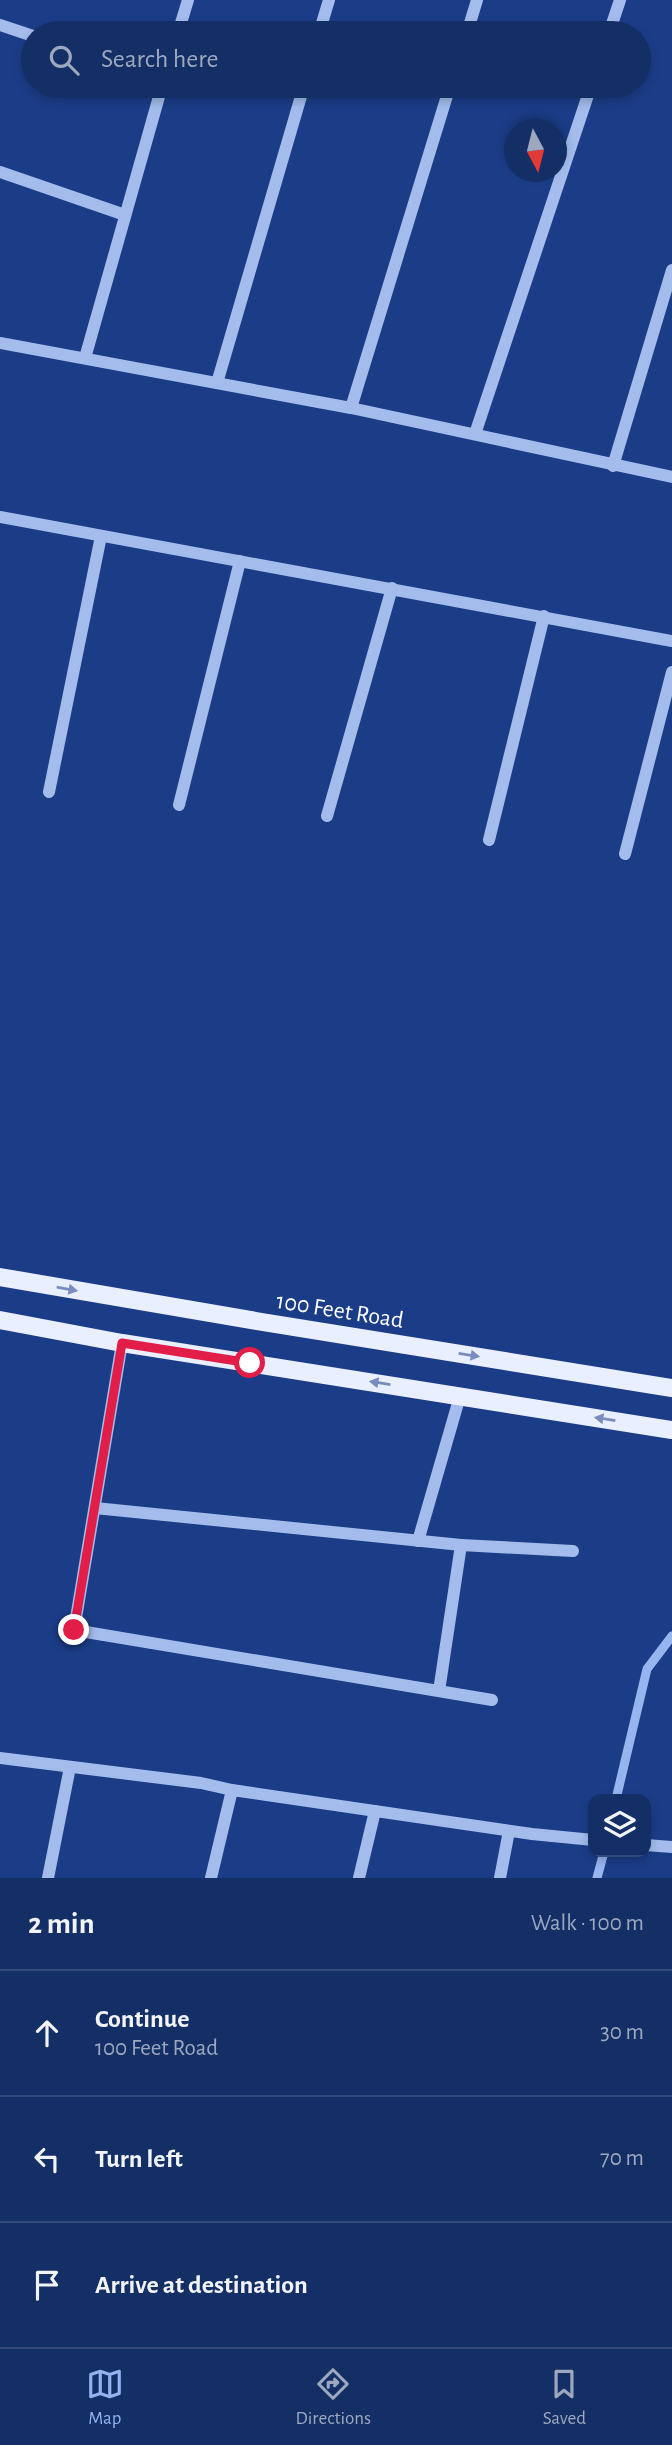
<!DOCTYPE html>
<meta charset="utf-8">
<style>
:root{--surface:#142e66;--page:#213a6f;--text:#f1f3f6;--muted:#9da8bf;--line:#334a7a;--accent:#95b2f1}
body{margin:0;font-family:"Alegreya Sans",sans-serif;background:var(--page);color:var(--text)}
.controls{position:absolute;right:21px;bottom:21px;display:grid;overflow:hidden;border-radius:14px;box-shadow:0 4px 10px #0003}
.controls button{width:63px;height:63px;display:grid;place-items:center;padding:0;border:0;border-bottom:2px solid var(--line);background:var(--surface);color:var(--text);font:35px sans-serif}
.compass{position:absolute;left:504px;top:119px;width:63px;height:63px;border-radius:50%;background:var(--surface);box-shadow:0 4px 10px #0003;rotate:173deg}
.stop{position:absolute;width:21px;height:21px;margin:-16px;border:5px solid #e11d48;border-radius:50%;background:#fff}
.stop.end{background:#e11d48;border-color:#fff;box-shadow:0 2px 7px #0008}
.list{margin:0;padding:0;list-style:none}
h2{display:flex;justify-content:space-between;align-items:center;height:91px;margin:0;padding:0 28px;font-size:30px}
h2 small{font-size:23px;font-weight:400;color:var(--muted)}
.list li{display:grid;grid-template-columns:46px 1fr auto;gap:21px;align-items:center;box-sizing:border-box;height:126px;padding:0 28px;border-top:2px solid var(--line)}
.list b{display:block;font-size:26px;white-space:nowrap}
.list p{margin:0;font-size:23px;white-space:nowrap;color:var(--muted)}
.list em{font-size:23px;font-style:normal;color:var(--muted)}
.icon{flex:none;width:38px;height:38px;fill:none;stroke:currentColor;stroke-width:2;stroke-linecap:round;stroke-linejoin:round}
.map{position:relative;flex:none;width:672px;height:1878px;overflow:hidden}
.search{position:absolute;background:var(--surface);box-shadow:0 4px 10px #0003;left:21px;right:21px;top:21px;height:77px;display:flex;align-items:center;gap:18px;box-sizing:border-box;padding:0 24px;border-radius:38px;color:var(--muted);font-size:26px}
.sheet{height:469px;background:var(--surface)}
nav{display:flex;justify-content:space-around;align-items:center;box-sizing:border-box;height:98px;border-top:2px solid var(--line);background:var(--surface);font-size:19px;color:var(--muted)}
nav a{display:grid;justify-items:center;gap:4px}
nav .on{color:var(--accent)}
.map>svg:first-child{display:block}
.lines{fill:none;stroke-linecap:round;stroke-linejoin:round}
.stream{stroke:#96b5ee;stroke-width:9}
.minor{stroke:#a3bcec;stroke-width:12}
.major{stroke:#e9efff;stroke-width:18}
.oneway{fill:#788dbe}
.route{stroke:#e11d48;stroke-width:9}
.labels{text-anchor:middle;stroke-width:7;stroke-linejoin:round;paint-order:stroke}
.street-label{font-size:24px;fill:#fff;stroke:#1b3d88}
</style>
<div class="map">
<svg width="672" height="1878" viewBox="0 0 672 1878">
<rect width="100%" height="100%" fill="#1b3d88"/>
<g class="lines">
<!-- stream -->
<g class="stream">
<polyline points="616,1799 647,1669 672,1636"/>
<polyline points="597,1878 604,1852"/>
</g>
<!-- minor -->
<g class="minor">
<polyline points="0,25 33,36"/>
<polyline points="178,33 188,0"/>
<polyline points="319,33 329,0"/>
<polyline points="467,33 477,0"/>
<polyline points="609,33 620,0"/>
<polyline points="0,172 125,215"/>
<polyline points="0,343 351,408 672,477"/>
<polyline points="85,358 162,86"/>
<polyline points="217,383 304,86"/>
<polyline points="351,408 450,86"/>
<polyline points="475,434 591,86"/>
<polyline points="613,466 672,270"/>
<polyline points="0,517 672,641"/>
<polyline points="49,792 101,536"/>
<polyline points="179,805 240,561"/>
<polyline points="327,816 392,588"/>
<polyline points="489,840 544,616"/>
<polyline points="625,854 672,672"/>
<polyline points="122,1343 74,1630 492,1700"/>
<polyline points="95,1508 461,1545 439,1691"/>
<polyline points="418,1541 460,1396"/>
<polyline points="461,1545 573,1551"/>
<polyline points="0,1758 201,1783 232,1790 532,1834 593,1840"/>
<polyline points="646,1845 672,1847"/>
<polyline points="48,1878 70,1767"/>
<polyline points="211,1878 232,1790"/>
<polyline points="359,1878 375,1811"/>
<polyline points="500,1878 509,1831"/>
</g>
<!-- major -->
<g class="major">
<polyline points="0,1277 256,1321 672,1388"/>
<polyline points="0,1320 122,1343 672,1430"/>
</g>
</g>
<!-- one-way arrows -->
<defs><path id="oneway-solid" d="M-6-.8H1V-3.2L6.5 0L1 3.2V.8H-6Z" transform="scale(1.75)"/></defs>
<g class="oneway">
<use href="#oneway-solid" transform="translate(67 1289) rotate(10)"/>
<use href="#oneway-solid" transform="translate(469 1355) rotate(9)"/>
<use href="#oneway-solid" transform="translate(380 1383) rotate(-171)"/>
<use href="#oneway-solid" transform="translate(605 1419) rotate(-171)"/>
</g>
<g class="lines">
<!-- route -->
<polyline class="route" points="74,1630 122,1343 250,1363"/>
</g>
<g class="labels">
<!-- street labels -->
<g class="street-label">
<text transform="translate(340 1310) rotate(9)" y="8">100 Feet Road</text>
</g>
</g>
</svg>
<div class="controls">
<button><svg class="icon" aria-label="layers" viewBox="0 0 24 24"><path d="M12 4l9 5-9 5-9-5zM3 14l9 5 9-5"/></svg></button>
</div>
<svg class="compass" viewBox="-18 -18 36 36"><path d="M0-13l5 13h-10z" fill="#e53935"/><path d="M0 13l5-13h-10z" fill="#9da8bf"/></svg>
<div class="stop" style="left:250px;top:1363px"></div>
<div class="stop end" style="left:74px;top:1630px"></div>
<div class="search"><svg class="icon" aria-label="search" viewBox="0 0 24 24"><circle cx="10" cy="10" r="6"/><path d="M15 15l6 6"/></svg>Search here</div>
</div>
<section class="sheet">
<h2>2 min<small>Walk · 100 m</small></h2>
<ul class="list">
<li><svg class="icon" aria-label="ahead" viewBox="0 0 24 24"><path d="M12 20V5M6 11l6-6 6 6"/></svg><div><b>Continue</b><p>100 Feet Road</p></div><em>30 m</em></li>
<li><svg class="icon" aria-label="left" viewBox="0 0 24 24"><path d="M17 20v-9H6M10 6l-5 5 5 5"/></svg><div><b>Turn left</b></div><em>70 m</em></li>
<li><svg class="icon" aria-label="arrive" viewBox="0 0 24 24"><path d="M6 21V4h12l-3 4 3 4H6"/></svg><div><b>Arrive at destination</b></div></li>
</ul>
</section>
<nav>
<a class="on"><svg class="icon" aria-label="map" viewBox="0 0 24 24"><path d="M3 6l6-2 6 2 6-2v14l-6 2-6-2-6 2zM9 4v14M15 6v14"/></svg>Map</a>
<a><svg class="icon" aria-label="directions" viewBox="0 0 24 24"><path d="M12 3l9 9-9 9-9-9zM9 14v-3h6M13 9l2 2-2 2"/></svg>Directions</a>
<a><svg class="icon" aria-label="saved" viewBox="0 0 24 24"><path d="M7 4h10v16l-5-4-5 4z"/></svg>Saved</a>
</nav>
